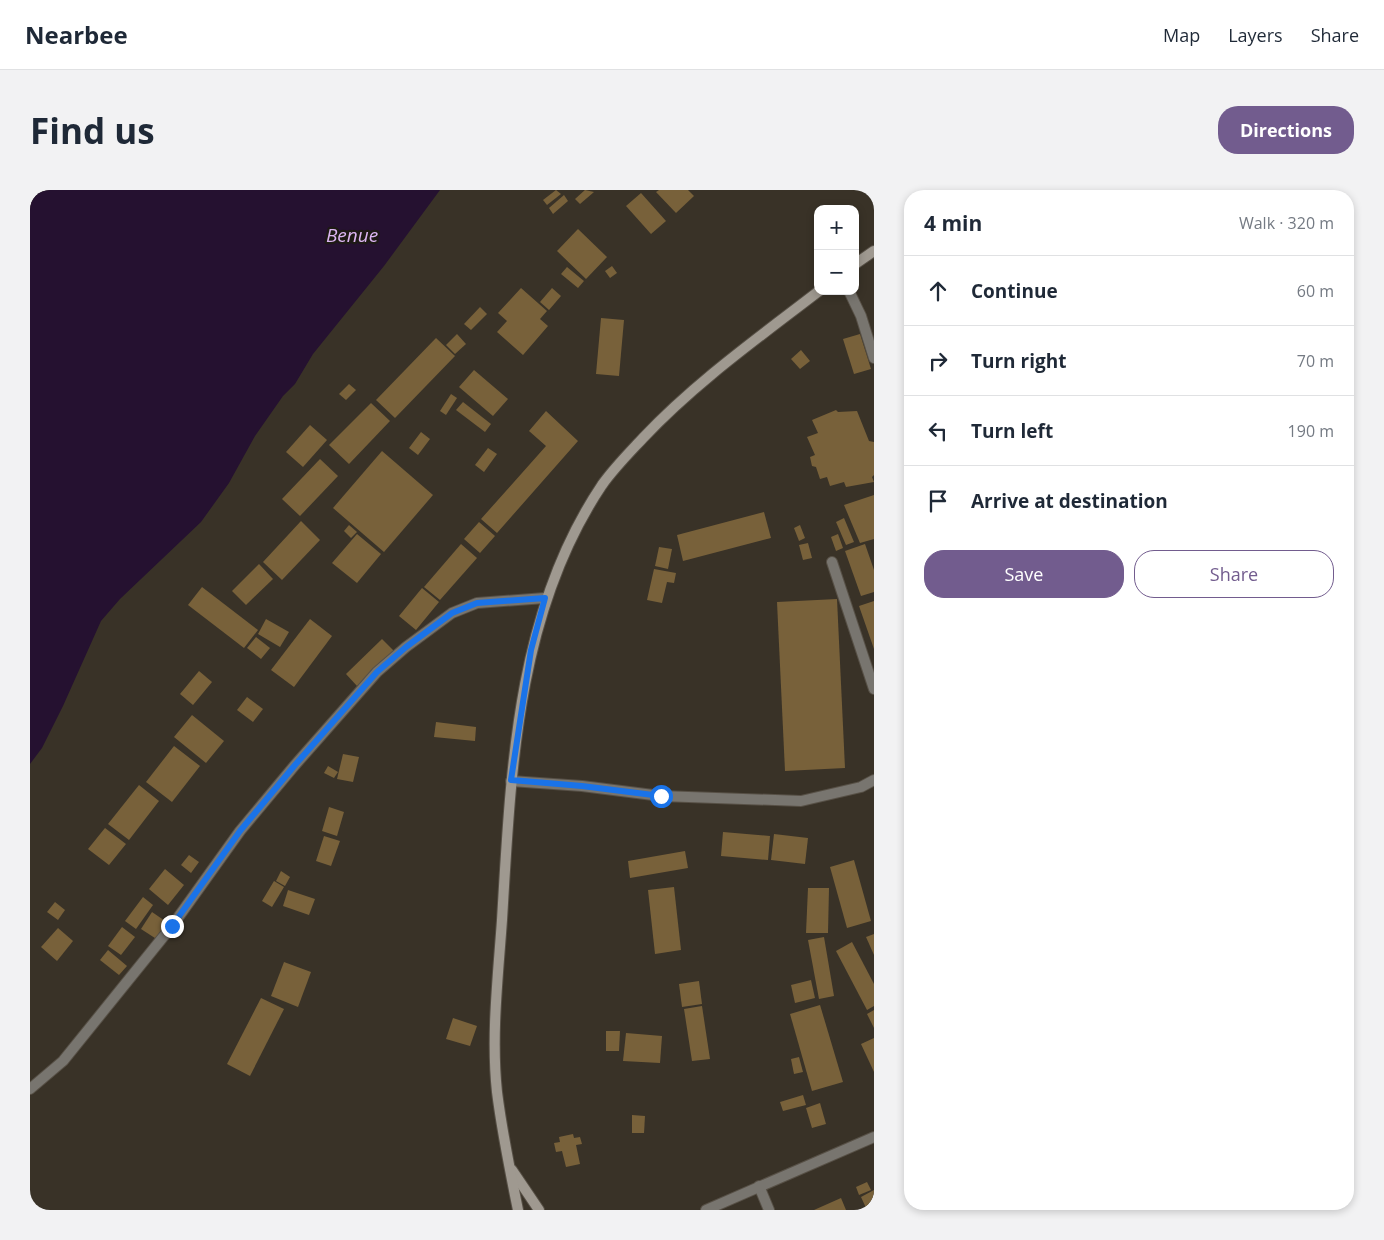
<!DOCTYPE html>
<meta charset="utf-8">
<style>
:root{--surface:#fff;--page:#f2f2f3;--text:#1f2937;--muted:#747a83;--line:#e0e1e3;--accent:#725c8e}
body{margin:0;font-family:"Open Sans",sans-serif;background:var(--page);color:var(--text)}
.controls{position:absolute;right:15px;top:15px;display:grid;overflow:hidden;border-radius:10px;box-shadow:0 2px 8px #0003}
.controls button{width:45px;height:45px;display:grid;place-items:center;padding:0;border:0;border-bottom:1px solid var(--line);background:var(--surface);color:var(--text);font:25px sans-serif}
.stop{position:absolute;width:15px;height:15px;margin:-11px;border:4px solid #1a73e8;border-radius:50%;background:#fff}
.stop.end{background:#1a73e8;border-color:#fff;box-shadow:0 1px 5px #0008}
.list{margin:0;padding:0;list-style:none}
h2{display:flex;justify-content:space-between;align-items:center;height:65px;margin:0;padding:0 20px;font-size:21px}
h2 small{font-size:16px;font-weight:400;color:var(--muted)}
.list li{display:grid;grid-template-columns:32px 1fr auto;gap:15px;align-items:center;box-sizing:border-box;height:70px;padding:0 20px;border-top:1px solid var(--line)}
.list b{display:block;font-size:19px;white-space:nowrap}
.list em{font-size:16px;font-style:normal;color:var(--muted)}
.actions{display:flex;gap:10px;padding:15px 20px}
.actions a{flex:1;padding:11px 0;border:1px solid var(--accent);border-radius:20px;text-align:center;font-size:18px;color:var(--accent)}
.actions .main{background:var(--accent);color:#fff}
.icon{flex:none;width:28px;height:28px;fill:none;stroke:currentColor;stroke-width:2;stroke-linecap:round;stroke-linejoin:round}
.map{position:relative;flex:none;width:844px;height:1020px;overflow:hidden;border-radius:20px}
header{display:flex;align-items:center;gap:30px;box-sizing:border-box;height:70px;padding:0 25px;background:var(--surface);border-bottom:1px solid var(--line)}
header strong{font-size:24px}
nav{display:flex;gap:28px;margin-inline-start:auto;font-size:18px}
.intro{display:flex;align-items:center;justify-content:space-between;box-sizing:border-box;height:120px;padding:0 30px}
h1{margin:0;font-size:35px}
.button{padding:12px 22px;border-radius:20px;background:var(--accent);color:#fff;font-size:18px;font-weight:700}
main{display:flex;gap:30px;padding:0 30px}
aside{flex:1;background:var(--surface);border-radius:20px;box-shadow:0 2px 8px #0003}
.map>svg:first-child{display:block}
.water{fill:#251130}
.building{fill:#78613a}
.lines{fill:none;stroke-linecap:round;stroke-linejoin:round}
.street-casing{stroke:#575046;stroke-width:12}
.secondary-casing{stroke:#575046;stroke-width:12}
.street{stroke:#78756f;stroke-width:10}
.secondary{stroke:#9f9990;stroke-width:10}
.route{stroke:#1a73e8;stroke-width:6}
.labels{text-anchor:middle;stroke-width:4.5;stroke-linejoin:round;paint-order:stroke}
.water-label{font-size:19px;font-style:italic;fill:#dcb5f2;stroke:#1e1a15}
</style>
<header>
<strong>Nearbee</strong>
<nav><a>Map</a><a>Layers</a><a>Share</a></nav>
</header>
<div class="intro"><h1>Find us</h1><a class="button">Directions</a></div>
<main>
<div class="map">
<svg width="844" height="1020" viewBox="0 0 844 1020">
<rect width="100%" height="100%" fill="#393227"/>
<!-- water -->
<polygon class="water" points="0,0 410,0 354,76 283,164 265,194 253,206 225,246 199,293 171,332 90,409 71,431 33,516 12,558 0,574"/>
<!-- building -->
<g class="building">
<polygon points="526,0 531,4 517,15 513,10"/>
<polygon points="555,0 564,2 550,14 545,9"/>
<polygon points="629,0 658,0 664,6 646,23 626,2"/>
<polygon points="611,3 636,31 621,44 596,16"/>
<polygon points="534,5 538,11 523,24 519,18"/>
<polygon points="548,39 577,67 556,89 527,61"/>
<polygon points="582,76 587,83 580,88 575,81"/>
<polygon points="537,77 554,91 548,98 531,84"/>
<polygon points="491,98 517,121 510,129 518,136 493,165 467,142 477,131 468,123"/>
<polygon points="522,98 531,106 519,120 510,112"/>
<polygon points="450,117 457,124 441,140 434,134"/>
<polygon points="571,128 594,130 589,186 566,184"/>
<polygon points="427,144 436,154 425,164 416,155"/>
<polygon points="830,144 841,179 824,184 813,149"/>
<polygon points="406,148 425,166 365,228 346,210"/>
<polygon points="771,160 780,171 770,179 761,169"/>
<polygon points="444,180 478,209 463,226 429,197"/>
<polygon points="319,194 326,200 316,210 309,204"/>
<polygon points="421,204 427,208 416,225 410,221"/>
<polygon points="433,212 461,234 455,242 426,220"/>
<polygon points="341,213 360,231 319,274 299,255"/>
<polygon points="806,220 808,222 827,221 839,251 844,252 844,285 842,287 844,292 816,297 814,292 800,296 797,287 790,289 786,277 782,276 780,267 785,265 777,247 788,243 782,230"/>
<polygon points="516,221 548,251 467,343 451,329 516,256 499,241"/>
<polygon points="280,235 297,250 273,277 256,262"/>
<polygon points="391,242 400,249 388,265 379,258"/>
<polygon points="458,258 467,264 454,282 445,275"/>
<polygon points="352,261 403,305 354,362 303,318"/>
<polygon points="290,269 308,286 270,326 252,309"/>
<polygon points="844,305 844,349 830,353 814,315"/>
<polygon points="734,322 741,348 653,371 647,345"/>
<polygon points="814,328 824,352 816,355 806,332"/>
<polygon points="271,331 290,350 252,390 233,372"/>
<polygon points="449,332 465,346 450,363 434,349"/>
<polygon points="319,335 327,342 321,348 314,341"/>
<polygon points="770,335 775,348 769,351 764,338"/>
<polygon points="327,344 351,364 327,393 302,373"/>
<polygon points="808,344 813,358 806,361 801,347"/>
<polygon points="778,353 782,368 773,370 769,355"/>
<polygon points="431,354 447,368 410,410 394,397"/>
<polygon points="835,354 844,380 844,402 831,406 815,361"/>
<polygon points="629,357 642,359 638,379 625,376"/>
<polygon points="229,374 243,389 216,415 202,401"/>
<polygon points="624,379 646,383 644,393 637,392 632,413 617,410"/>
<polygon points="172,397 228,440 214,458 158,415"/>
<polygon points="392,398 409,412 386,440 369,426"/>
<polygon points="807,409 815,578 755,581 747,412"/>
<polygon points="844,411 844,459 829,416"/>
<polygon points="236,429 259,442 250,457 228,444"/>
<polygon points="280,429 302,446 264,497 241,480"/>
<polygon points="226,447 240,458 231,469 217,458"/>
<polygon points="352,449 364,461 327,496 316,484"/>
<polygon points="169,481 182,492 163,515 150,504"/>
<polygon points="217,507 233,519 223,532 207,520"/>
<polygon points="162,525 194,551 176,573 144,547"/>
<polygon points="406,532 446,537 445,551 404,547"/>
<polygon points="144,556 170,576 142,612 116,592"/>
<polygon points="313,564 329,567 323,592 307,589"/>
<polygon points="298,576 308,582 304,588 294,583"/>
<polygon points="109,595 129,611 99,650 78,634"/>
<polygon points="299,617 314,622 307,646 292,641"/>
<polygon points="75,638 96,654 79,675 58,659"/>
<polygon points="693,642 740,646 738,670 691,666"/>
<polygon points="744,644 778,648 775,674 741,670"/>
<polygon points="294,646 310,651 301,676 286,671"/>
<polygon points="655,661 658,678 600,688 598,671"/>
<polygon points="159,665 169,672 161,683 151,675"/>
<polygon points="824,670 841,731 817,738 800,677"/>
<polygon points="135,679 154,695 138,715 119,699"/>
<polygon points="251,681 260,687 255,696 246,691"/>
<polygon points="244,691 254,697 242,717 232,711"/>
<polygon points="644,697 651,760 625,764 618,700"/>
<polygon points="778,698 799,698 798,743 776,743"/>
<polygon points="258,700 285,709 279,725 253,716"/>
<polygon points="113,707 123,715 106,739 95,731"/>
<polygon points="25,712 35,720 28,730 17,722"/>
<polygon points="122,722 138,733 128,750 111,739"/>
<polygon points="92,737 105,747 91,765 78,756"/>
<polygon points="28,738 43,751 27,771 11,757"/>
<polygon points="844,744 844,765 836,747"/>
<polygon points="794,747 804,806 789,809 778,750"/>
<polygon points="822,752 844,794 844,816 837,820 806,761"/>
<polygon points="78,760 97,776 89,785 70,770"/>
<polygon points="254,772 281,782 268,817 241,806"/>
<polygon points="781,790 785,808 765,813 761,795"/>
<polygon points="669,791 672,814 652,817 649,794"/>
<polygon points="231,808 254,819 220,886 197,874"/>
<polygon points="790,815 813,892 782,901 760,824"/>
<polygon points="672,816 680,869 662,871 654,819"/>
<polygon points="844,820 844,838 837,824"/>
<polygon points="423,828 447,836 440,856 416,849"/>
<polygon points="576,841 590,841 589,861 576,861"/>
<polygon points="596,843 632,846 630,873 593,871"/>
<polygon points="844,848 844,882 831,854"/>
<polygon points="769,867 773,882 764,884 761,869"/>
<polygon points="773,905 776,915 753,921 750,912"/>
<polygon points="790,913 796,934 782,938 776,918"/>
<polygon points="602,925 615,926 614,943 602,943"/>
<polygon points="543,944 544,948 550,947 552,954 546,955 550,974 536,977 532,961 526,962 524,953 530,952 529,947"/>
<polygon points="837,992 841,1000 829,1005 826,997"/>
<polygon points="844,1000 844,1020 837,1020 831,1007"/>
<polygon points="811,1008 816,1020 784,1020"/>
</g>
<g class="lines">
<defs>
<g id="street">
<polyline points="819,101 831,126 844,168"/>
<polyline points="802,372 844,499"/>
<polyline points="481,591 552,596 631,606 771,611 831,597 844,590"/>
<polyline points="0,899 33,871 142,736 210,641 265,575 347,482 376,457 422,423 447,413 515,408"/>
<polyline points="729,996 739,1020"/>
<polyline points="676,1020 844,947"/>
</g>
<g id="secondary">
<polyline points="825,74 844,61"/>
<polyline points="482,980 509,1020"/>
<path d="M488,1020C480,981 472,942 467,902C461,846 468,787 472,730C481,581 486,423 572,295C584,278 599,263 613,248C666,192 728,148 789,101"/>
</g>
</defs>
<!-- street casing -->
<use href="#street" class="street-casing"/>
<!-- secondary casing -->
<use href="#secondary" class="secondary-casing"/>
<!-- street -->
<use href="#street" class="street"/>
<!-- secondary -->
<use href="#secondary" class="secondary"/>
</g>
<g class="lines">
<!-- route -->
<polyline class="route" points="142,736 210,641 265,575 347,482 376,457 422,423 447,413 515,408 501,460 481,590 552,596 631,606"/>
</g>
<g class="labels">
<!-- water labels -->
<g class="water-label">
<text x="322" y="52">Benue</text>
</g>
</g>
</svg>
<div class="controls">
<button>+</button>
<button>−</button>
</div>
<div class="stop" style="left:631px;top:606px"></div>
<div class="stop end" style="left:142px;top:736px"></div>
</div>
<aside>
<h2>4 min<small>Walk · 320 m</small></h2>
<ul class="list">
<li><svg class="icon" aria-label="ahead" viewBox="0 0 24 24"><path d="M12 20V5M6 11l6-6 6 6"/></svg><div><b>Continue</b></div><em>60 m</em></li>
<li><svg class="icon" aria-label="right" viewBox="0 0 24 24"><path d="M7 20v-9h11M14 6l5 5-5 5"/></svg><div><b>Turn right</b></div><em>70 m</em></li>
<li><svg class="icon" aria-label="left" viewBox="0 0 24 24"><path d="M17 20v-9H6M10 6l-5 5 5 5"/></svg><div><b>Turn left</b></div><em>190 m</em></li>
<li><svg class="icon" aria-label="arrive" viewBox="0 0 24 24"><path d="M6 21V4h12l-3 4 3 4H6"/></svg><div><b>Arrive at destination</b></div></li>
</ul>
<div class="actions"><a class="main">Save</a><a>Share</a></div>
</aside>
</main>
